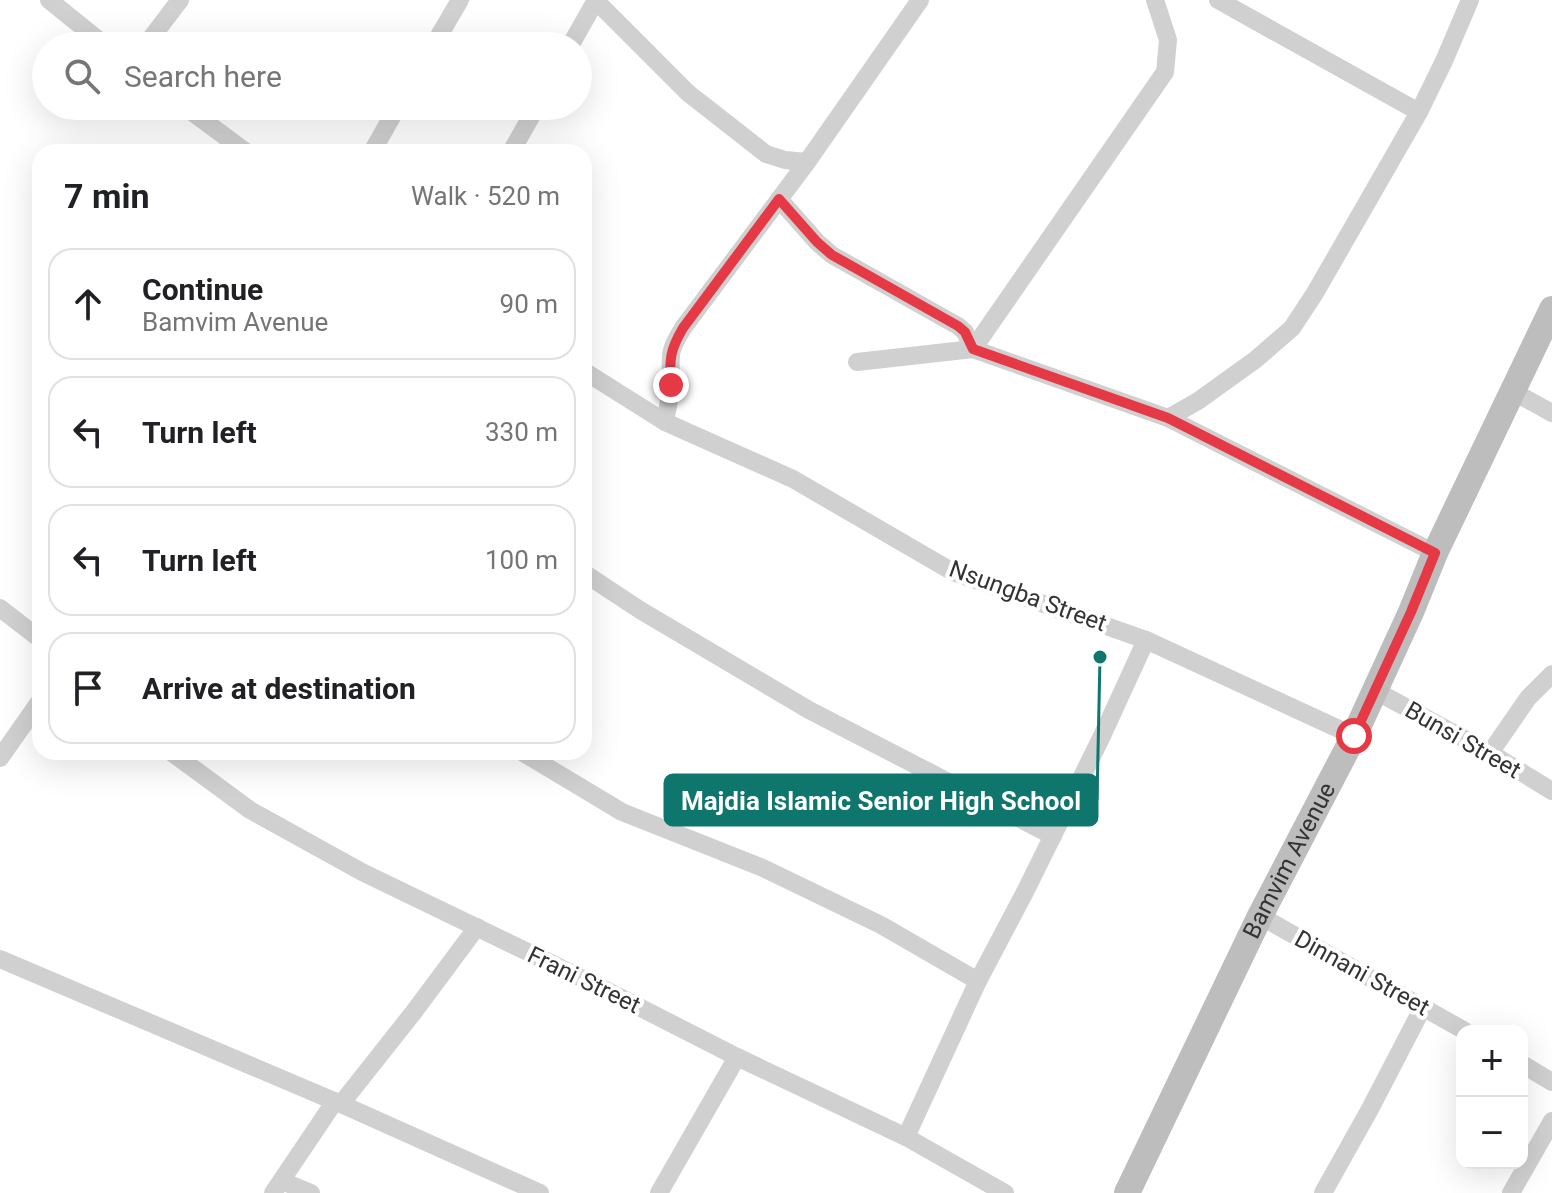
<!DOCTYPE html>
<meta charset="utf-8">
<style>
:root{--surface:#fff;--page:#f2f2f2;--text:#202124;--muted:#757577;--line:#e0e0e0}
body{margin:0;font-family:Roboto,sans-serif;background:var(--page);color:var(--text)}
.controls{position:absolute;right:24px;bottom:24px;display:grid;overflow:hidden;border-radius:16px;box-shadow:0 8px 32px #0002}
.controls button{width:72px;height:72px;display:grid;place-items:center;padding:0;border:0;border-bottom:2px solid var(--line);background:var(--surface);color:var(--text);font:40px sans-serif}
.stop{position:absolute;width:24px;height:24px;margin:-18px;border:6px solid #e63946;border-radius:50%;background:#fff}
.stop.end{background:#e63946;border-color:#fff;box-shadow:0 2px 8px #0008}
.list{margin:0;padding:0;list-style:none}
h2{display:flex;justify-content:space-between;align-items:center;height:104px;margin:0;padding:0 32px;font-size:34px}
h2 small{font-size:26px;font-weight:400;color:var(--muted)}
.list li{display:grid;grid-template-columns:52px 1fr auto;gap:24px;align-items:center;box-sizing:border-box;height:112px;margin:0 16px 16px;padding:0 16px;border:2px solid var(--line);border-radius:24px}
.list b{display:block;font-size:30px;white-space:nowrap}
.list p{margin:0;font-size:26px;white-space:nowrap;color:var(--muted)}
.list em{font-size:26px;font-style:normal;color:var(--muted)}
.icon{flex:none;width:44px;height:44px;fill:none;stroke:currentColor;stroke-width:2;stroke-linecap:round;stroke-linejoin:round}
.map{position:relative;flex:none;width:1552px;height:1193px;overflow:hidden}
.search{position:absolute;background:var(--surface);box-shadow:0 8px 32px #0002;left:32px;top:32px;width:560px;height:88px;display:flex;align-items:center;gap:20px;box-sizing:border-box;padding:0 28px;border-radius:44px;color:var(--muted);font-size:30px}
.panel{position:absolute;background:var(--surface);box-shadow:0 8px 32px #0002;left:32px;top:144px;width:560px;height:616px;border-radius:24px}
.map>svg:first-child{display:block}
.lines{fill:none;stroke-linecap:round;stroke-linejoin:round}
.street{stroke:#d0d0d0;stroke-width:18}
.secondary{stroke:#bdbdbd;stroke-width:26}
.route{stroke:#e63946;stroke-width:10}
.labels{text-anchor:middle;stroke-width:8;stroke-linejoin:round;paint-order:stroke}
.street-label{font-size:24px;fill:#333;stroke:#fff}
.leader{fill:none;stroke:#0f766e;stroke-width:3}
.callout-dot{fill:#0f766e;stroke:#fff;stroke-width:3}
.callout{fill:#0f766e;stroke:#0f766e;stroke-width:3}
.callout-label{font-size:26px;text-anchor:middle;font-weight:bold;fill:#fff}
</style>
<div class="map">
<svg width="1552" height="1193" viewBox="0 0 1552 1193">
<rect width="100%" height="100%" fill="#fff"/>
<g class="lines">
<!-- street -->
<g class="street">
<polyline points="49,0 106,46"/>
<polyline points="595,0 688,93 766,154 785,160 807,162"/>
<polyline points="1218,0 1419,112"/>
<polyline points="145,46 180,0"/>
<polyline points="433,46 460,0"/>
<polyline points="570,46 596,0"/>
<polyline points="184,106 246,152"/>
<polyline points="372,152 398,106"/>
<polyline points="511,152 537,106"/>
<polyline points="779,199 817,242 832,255 958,326 965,332 973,349 1168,418 1435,553"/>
<polyline points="857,362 973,349 1165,72 1168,40 1155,0"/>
<polyline points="584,371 665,422 793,479 953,572 1146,640 1354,736"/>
<polyline points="1512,391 1552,413"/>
<polyline points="1168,418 1198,401 1255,360 1292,328 1315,293 1419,112 1444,61 1470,0"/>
<path d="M665,422C667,409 671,396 671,383C671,355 667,354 683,328L807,162L920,0"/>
<polyline points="584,573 640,610 809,710 1053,836"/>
<polyline points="0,608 40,639"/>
<polyline points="1374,690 1490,753 1552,791"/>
<polyline points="171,752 250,810 362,872 594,984 737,1057 906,1137 1005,1193"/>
<polyline points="522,752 622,812 763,868 881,925 978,981"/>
<polyline points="1490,753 1528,698 1552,674"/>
<polyline points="0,758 40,701"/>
<polyline points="1260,916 1465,1031"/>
<polyline points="0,959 341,1104 540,1193"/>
<polyline points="1522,1064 1552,1082"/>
<polyline points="341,1104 413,1013 477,927"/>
<polyline points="906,1137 978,981 1025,892 1102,736 1146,640"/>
<polyline points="282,1181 311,1193"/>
<polyline points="273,1193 335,1101"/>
<polyline points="659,1193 737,1057"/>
<polyline points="1323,1193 1370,1109 1423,1007"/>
<polyline points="1511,1193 1552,1121"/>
</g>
<!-- secondary -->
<path class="secondary" id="s1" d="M1127,1193L1260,916L1354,736L1411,612L1435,553L1552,309"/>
</g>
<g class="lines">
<!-- route -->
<path class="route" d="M671,385C669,360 670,350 683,328L779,199L817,242L832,255L958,326L965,332L973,349L1168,418L1435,553L1411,612L1354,736"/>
</g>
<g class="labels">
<!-- street labels -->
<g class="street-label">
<text transform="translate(1028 596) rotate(20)" y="8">Nsungba Street</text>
<text transform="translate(1463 740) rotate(30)" y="8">Bunsi Street</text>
<text dy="8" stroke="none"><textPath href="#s1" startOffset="370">Bamvim Avenue</textPath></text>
<text transform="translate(1362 973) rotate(29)" y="8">Dinnani Street</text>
<text transform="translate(584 980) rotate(26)" y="8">Frani Street</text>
</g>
</g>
<!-- callouts -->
<path class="leader" d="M1100 657L1097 800"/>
<circle class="callout-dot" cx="1100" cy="657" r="8"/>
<rect class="callout" x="665" y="775" width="432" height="50" rx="8"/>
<g class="callout-label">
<text x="881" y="810">Majdia Islamic Senior High School</text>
</g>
</svg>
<div class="controls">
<button>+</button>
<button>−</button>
</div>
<div class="stop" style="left:1354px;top:736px"></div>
<div class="stop end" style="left:671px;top:385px"></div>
<div class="search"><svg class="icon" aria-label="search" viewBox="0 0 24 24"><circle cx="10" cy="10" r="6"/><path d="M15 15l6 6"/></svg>Search here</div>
<section class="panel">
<h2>7 min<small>Walk · 520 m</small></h2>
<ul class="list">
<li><svg class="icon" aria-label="ahead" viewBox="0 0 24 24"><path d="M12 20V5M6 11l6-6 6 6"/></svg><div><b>Continue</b><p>Bamvim Avenue</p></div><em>90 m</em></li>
<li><svg class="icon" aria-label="left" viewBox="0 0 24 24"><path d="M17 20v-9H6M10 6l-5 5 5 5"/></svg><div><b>Turn left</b></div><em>330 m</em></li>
<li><svg class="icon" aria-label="left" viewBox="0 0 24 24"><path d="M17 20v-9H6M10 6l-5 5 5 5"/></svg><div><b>Turn left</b></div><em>100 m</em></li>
<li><svg class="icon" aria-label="arrive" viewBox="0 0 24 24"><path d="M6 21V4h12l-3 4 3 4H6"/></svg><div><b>Arrive at destination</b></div></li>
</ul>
</section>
</div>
